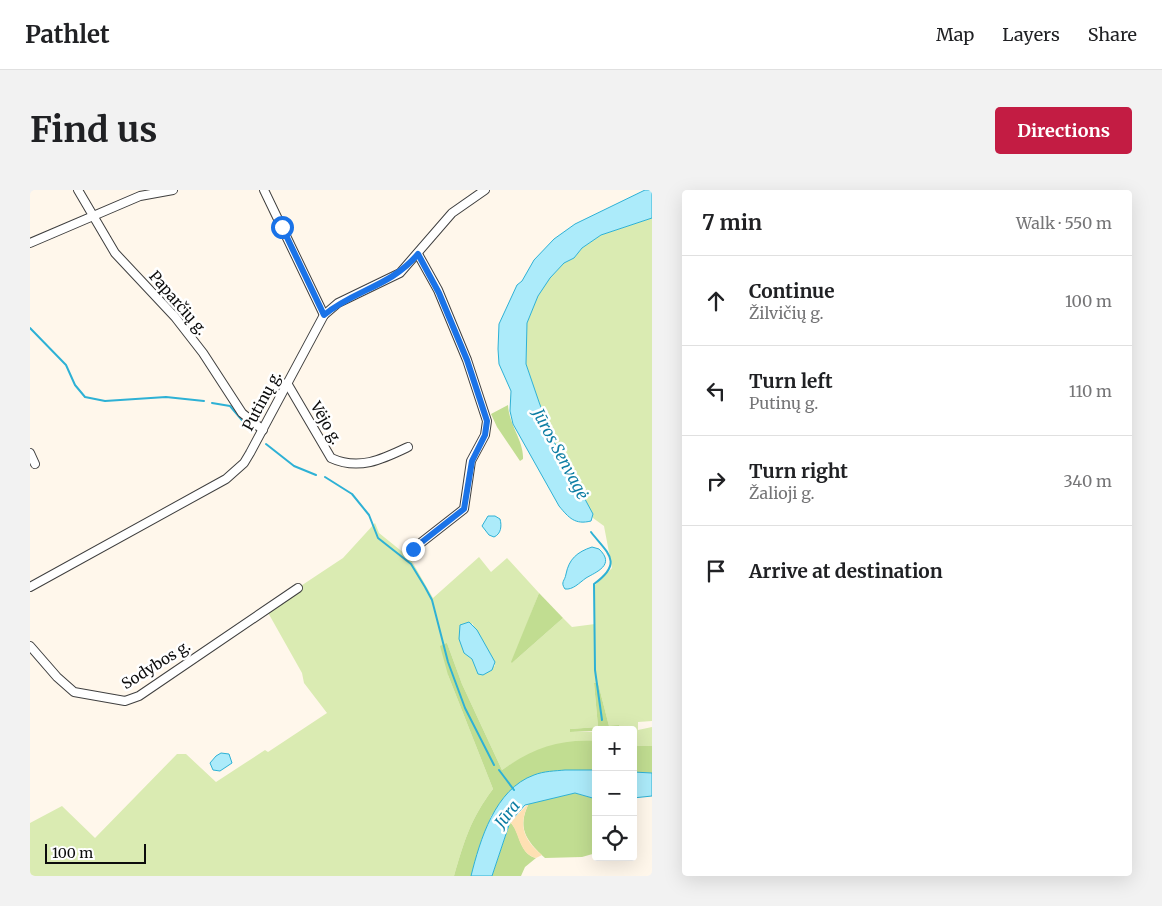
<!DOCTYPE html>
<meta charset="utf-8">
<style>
:root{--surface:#fff;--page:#f2f2f2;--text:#202124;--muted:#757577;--line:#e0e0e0;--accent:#c31c43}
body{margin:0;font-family:Merriweather,serif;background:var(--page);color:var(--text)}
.controls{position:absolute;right:15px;bottom:15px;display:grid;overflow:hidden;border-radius:5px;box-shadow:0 5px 20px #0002}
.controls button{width:45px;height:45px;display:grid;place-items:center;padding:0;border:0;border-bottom:1px solid var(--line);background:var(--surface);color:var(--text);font:25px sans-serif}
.scale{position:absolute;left:15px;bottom:12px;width:101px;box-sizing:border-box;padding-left:5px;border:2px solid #0c0c0c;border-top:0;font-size:14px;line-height:18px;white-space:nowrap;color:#0c0c0c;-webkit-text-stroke:4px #fff;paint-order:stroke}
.stop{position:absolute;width:15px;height:15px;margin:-11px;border:4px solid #1a73e8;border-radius:50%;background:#fff}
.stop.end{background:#1a73e8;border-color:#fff;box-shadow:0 1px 5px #0008}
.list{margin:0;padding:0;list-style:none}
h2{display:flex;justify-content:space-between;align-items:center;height:65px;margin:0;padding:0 20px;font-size:21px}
h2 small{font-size:16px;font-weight:400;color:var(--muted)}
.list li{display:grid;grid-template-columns:32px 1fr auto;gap:15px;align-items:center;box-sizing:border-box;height:90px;padding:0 20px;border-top:1px solid var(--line)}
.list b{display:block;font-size:19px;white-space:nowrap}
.list p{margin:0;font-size:16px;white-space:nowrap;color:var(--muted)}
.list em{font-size:16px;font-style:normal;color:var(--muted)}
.icon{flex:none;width:28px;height:28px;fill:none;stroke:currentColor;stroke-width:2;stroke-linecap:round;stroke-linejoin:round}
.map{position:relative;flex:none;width:622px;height:686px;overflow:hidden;border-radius:5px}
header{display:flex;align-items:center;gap:30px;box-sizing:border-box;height:70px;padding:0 25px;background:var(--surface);border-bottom:1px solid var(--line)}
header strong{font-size:24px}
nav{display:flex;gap:28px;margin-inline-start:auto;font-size:18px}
.intro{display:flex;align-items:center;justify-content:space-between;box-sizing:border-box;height:120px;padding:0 30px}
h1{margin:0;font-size:35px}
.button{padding:12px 22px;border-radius:5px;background:var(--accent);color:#fff;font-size:18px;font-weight:700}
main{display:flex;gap:30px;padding:0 30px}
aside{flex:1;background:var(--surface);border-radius:5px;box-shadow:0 5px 20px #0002}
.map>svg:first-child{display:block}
.green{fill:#daebb2;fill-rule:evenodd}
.forest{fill:#c1dd91}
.sand{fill:#fee0b3}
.water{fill:#acebfa;stroke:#2eb1d5}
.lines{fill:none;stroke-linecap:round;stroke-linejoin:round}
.stream{stroke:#2eb1d5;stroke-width:2}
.minor-casing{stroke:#3f3f3f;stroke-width:10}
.minor{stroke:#fff;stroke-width:8}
.route{stroke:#1a73e8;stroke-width:6}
.labels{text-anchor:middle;stroke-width:5;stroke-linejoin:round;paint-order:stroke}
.street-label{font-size:15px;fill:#0c0c0c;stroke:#fff}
.water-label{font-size:16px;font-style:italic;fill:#0e7ea4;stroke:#fff}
</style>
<header>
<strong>Pathlet</strong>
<nav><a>Map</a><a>Layers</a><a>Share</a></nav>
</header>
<div class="intro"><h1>Find us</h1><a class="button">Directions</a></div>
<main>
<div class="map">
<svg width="622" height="686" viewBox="0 0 622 686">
<rect width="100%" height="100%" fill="#fff7eb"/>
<!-- green -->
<path class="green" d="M622,28V531L608,532V540L622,537V556H603V540H589V536H579L568,493H564L568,537L540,539V542H566V551C540,550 493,564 472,580L432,494L417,453L418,485L463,599C441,628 434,651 424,686H0V633L32,616L65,648L147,564H156L186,592L235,560L238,562L297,523L274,493L272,483L236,419L313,368L345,333L349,343L380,368L403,408L449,367L461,382L477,368L509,403L482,473L533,428L542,437L565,434V395L582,378L574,336L563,328L552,303L545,293L522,248L509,212L496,174L497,133L508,106L520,88L534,73L544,68L552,58L571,45ZM442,433L464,472L465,476L448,483L442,469Z"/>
<!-- forest -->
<g class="forest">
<path d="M478,215C479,235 494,251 493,269L490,271L467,237L461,224Z"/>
<polygon points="509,403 533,428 482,473 481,472"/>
<path d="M417,453L432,494L472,580C503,558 528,549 566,551V580H535L483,599L461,626L441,686H424C434,651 441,628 463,599L418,485L410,456Z"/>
<polygon points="564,493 568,493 579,536 589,535 589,540 540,542 540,539 568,537"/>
<polygon points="603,556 622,556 622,583 603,582"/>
<path d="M545,603L566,609V663L552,667L515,668C495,650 487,637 499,613Z"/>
<path d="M480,632C491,642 488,663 506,668L495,677L491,686H462Z"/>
</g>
<!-- sand -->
<path class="sand" d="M499,613C488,635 493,649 512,665L506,668C488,663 490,642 480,632Z"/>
<!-- water -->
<g class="water">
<path d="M615,0H622V28L571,45L552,58L544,68L534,73L520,88L508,106L497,133L496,174L509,212L522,248L563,324L561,331C545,335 539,328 529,316L483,234L480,221L481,201L469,174L468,159L469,134L487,95L492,91L504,70L524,49L545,34Z"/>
<path d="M458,326H465L470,329C472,336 471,344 464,347L459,345L452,336Z"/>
<path d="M562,357L569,359C586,375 566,382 556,388C549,393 543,400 535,399C530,392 535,391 536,384C539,369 547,362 562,357Z"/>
<polygon points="439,432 447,440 465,472 462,480 453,485 448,484 442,469 434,463 429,449 430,435"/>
<polygon points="191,563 199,564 202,573 190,581 183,580 180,573 186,566"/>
<path d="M535,580H566V609L545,603L495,615L480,632L462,686H441C450,650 465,599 504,585C514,581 525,581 535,580Z"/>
<polygon points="603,582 622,583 622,606 603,608"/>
</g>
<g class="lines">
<!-- stream -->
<g class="stream">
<polyline points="0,138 36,175 45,195 55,207 75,211 136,207 174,211"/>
<polyline points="182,213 200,216 222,242"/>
<polyline points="236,254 264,276 286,285"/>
<polyline points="295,287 322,304 339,325 348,348 381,374 395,397 402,410 418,472 435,518 464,575"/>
<path d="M561,342C576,362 595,372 564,394L565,480L572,530"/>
<polyline points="469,580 484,600"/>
</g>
<defs>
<g id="minor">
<polyline points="48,0 85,63 145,127 173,163 212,223 233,240"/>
<polyline points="234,0 294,125"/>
<polyline points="0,53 110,6 143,0"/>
<path d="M257,193L301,268C329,281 353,269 378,257"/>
<polyline points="0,263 5,274"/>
<polyline points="383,359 434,319 441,271 455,245 457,231 437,170 408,100 388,64"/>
<polyline points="0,397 196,289 214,273 220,263 294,125 308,113 370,83 422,23 455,0"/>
<polyline points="0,456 27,487 44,502 95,511 109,506 268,398"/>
</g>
</defs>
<!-- minor casing -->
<use href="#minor" class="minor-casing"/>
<!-- minor -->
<use href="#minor" class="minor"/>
</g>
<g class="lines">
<!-- route -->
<path class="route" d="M252,37L294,125C326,99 360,97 388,64L409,103L437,170L457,231L455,245L442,271L434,319L383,359"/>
</g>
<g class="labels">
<!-- street labels -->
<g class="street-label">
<text transform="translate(148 113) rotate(49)" y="5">Paparčių g.</text>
<text transform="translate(232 211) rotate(-62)" y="5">Putinų g.</text>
<text transform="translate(296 233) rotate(60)" y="5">Vėjo g.</text>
<text transform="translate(126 475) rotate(-32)" y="5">Sodybos g.</text>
</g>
<!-- water labels -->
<g class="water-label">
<text transform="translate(531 264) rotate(62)" y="6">Jūros Senvagė</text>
<text transform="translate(477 624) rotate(-52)" y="6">Jūra</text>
</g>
</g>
</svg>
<div class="controls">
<button>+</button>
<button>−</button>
<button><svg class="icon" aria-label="locate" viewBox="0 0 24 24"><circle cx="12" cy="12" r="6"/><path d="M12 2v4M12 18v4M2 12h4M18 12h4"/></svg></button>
</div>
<div class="scale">100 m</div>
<div class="stop" style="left:252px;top:37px"></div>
<div class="stop end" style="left:383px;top:359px"></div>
</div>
<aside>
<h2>7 min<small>Walk · 550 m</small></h2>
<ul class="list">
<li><svg class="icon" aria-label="ahead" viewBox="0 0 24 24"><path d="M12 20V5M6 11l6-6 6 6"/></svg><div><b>Continue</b><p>Žilvičių g.</p></div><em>100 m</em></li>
<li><svg class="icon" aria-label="left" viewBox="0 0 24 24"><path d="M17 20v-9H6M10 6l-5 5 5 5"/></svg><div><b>Turn left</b><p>Putinų g.</p></div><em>110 m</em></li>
<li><svg class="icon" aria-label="right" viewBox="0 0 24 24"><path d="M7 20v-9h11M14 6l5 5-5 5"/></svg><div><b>Turn right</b><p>Žalioji g.</p></div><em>340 m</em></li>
<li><svg class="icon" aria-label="arrive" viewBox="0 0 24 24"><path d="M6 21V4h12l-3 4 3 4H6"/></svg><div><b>Arrive at destination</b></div></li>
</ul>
</aside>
</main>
